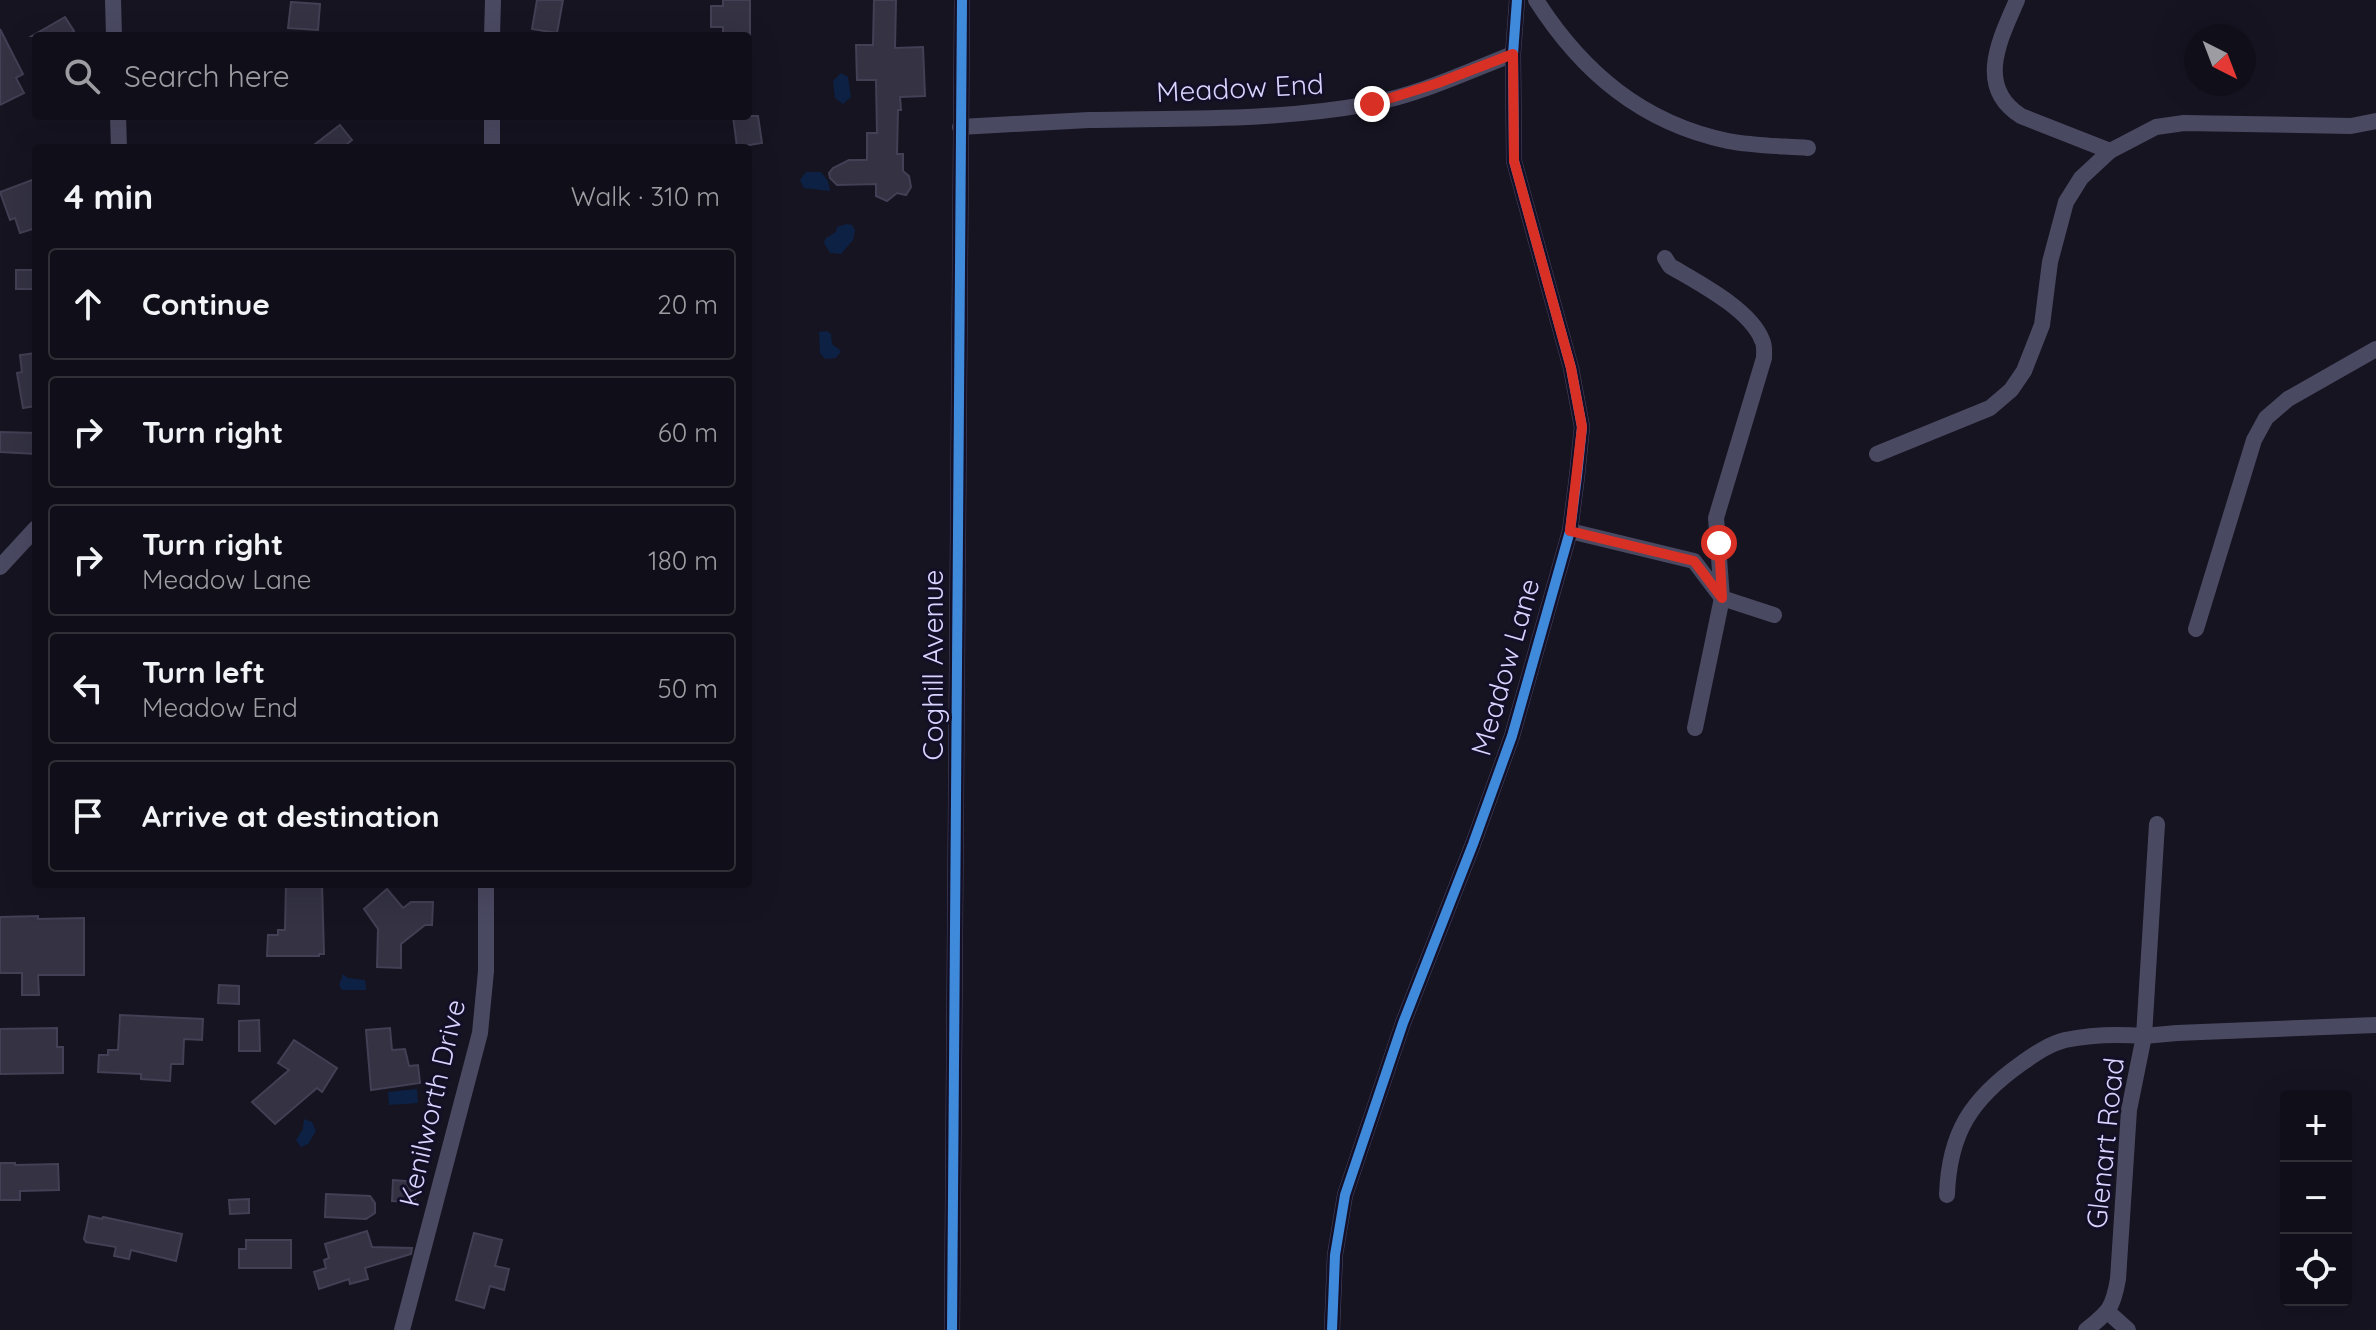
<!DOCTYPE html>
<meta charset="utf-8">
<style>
:root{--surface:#100f19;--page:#191822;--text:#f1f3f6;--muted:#9c9ca2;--line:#302f38}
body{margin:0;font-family:Quicksand,sans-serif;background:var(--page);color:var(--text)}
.controls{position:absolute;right:24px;bottom:24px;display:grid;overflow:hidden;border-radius:8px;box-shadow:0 8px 32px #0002}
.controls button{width:72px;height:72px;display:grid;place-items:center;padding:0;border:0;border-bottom:2px solid var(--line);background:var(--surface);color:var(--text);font:40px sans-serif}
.compass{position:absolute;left:2184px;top:24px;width:72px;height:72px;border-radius:50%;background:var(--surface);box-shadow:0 8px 32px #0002;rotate:138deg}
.stop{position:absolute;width:24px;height:24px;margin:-18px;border:6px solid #d93025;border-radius:50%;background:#fff}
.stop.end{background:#d93025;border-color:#fff;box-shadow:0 2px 8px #0008}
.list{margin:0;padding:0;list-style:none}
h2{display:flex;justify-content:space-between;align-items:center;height:104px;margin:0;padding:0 32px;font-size:34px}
h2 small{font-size:26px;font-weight:400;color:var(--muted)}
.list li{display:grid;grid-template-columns:52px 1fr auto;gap:24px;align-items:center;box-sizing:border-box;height:112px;margin:0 16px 16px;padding:0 16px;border:2px solid var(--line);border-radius:8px}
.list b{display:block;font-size:30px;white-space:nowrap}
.list p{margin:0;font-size:26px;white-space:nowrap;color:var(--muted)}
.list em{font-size:26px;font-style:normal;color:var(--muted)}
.icon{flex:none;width:44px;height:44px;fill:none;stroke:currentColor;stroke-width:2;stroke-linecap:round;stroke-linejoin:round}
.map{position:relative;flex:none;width:2376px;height:1330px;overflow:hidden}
.search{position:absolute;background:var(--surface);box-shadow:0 8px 32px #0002;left:32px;top:32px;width:720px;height:88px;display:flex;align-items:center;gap:20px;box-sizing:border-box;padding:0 28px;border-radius:8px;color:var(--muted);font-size:30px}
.panel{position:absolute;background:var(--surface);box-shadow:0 8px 32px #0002;left:32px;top:144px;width:720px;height:744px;border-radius:8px}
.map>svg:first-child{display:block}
.water{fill:#0d2144}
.building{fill:#343243;stroke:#433f54;stroke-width:2}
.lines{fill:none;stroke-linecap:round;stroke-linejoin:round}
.street{stroke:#4a4962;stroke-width:16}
.cycleway-casing{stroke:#130f26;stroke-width:15}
.cycleway{stroke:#408adc;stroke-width:10}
.route{stroke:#d93025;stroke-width:10}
.labels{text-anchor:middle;stroke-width:6;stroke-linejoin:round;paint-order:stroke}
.street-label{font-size:28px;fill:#d9d4ff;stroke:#130f26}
</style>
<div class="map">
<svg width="2376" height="1330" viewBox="0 0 2376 1330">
<rect width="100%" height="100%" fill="#161421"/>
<!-- water -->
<g class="water">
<polygon points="841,73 848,77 851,97 843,104 835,98 833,81"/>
<polygon points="806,172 821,172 828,181 830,191 804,188 800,180"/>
<polygon points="846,224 852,225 855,230 853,240 841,254 830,253 824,243 826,238 836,232 837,227"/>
<polygon points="827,331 831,334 832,344 841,351 836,358 825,359 820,353 819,332"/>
<polygon points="343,974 348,978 365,980 366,990 342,990 339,985"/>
<polygon points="417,1089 418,1103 389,1105 388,1092"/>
<polygon points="304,1119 312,1122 316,1131 308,1144 301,1147 296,1140 303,1129"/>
</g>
<!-- building -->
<g class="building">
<polygon points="537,0 563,0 557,33 532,29"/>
<polygon points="723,0 750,0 750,36 723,36 723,27 711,27 711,6 723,6"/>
<polygon points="874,0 896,0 895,48 923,47 925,96 900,97 901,110 898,110 897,154 903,154 903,171 909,176 911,187 906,195 897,193 887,201 876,196 876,184 837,185 830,178 829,173 833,168 849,160 867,160 867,133 877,133 876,80 857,80 856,45 873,45"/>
<polygon points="291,2 320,4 318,30 288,28"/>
<polygon points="65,17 74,31 66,36 32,36"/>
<polygon points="0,29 23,74 16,78 24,93 0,105"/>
<polygon points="733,116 758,116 762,143 737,147"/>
<polygon points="340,125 352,140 342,148 310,148"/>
<polygon points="32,180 36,191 36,228 20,233 15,218 10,220 0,192"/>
<rect x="16" y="270" width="20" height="19"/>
<polygon points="36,353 36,406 23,408 17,373 22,372 20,355"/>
<polygon points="0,432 36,433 36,454 0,452"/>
<polygon points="286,884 322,884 324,954 319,954 319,956 267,956 268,935 278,935 278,930 285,930"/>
<polygon points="387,889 403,908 411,902 433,902 432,925 425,925 401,944 401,968 377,967 378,929 364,909"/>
<polygon points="38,916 38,919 84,918 84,975 38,975 39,995 22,995 22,973 0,973 0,917"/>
<polygon points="219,985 239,986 239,1004 218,1003"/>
<polygon points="120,1015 203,1019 202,1040 184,1039 183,1064 171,1064 170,1081 141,1079 141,1074 98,1072 99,1055 108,1055 108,1050 118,1050"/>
<polygon points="259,1020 260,1051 239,1051 239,1021"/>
<polygon points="57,1028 57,1047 63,1047 63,1073 0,1074 0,1029"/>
<polygon points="390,1028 392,1050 405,1049 409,1066 418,1065 420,1083 371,1090 366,1030"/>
<polygon points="294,1040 337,1068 322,1092 317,1088 275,1124 252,1102 289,1070 278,1063"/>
<polygon points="0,1163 15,1163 15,1165 58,1164 59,1190 20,1191 20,1200 0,1200"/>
<polygon points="393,1180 416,1182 415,1202 392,1201"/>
<polygon points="326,1194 370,1196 375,1203 375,1213 366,1219 325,1217"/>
<polygon points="249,1199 249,1213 230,1214 229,1200"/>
<polygon points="89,1216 102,1219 103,1217 182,1234 176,1261 131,1250 129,1259 114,1256 116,1247 86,1242 84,1239"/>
<polygon points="367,1231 372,1247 412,1248 411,1254 365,1268 368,1279 350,1284 349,1279 319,1289 314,1272 326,1268 324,1260 329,1258 325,1244"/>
<polygon points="474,1233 502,1240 495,1266 509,1269 504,1290 490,1286 484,1308 456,1300"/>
<polygon points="246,1240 291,1240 291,1268 239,1268 239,1249 246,1249"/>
</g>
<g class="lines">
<!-- street -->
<g class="street">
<polyline points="113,0 114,36"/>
<path d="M1536,0C1582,72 1642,123 1728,141C1754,146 1782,146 1808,148"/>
<path d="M2017,0C2000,39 1975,87 2021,116L2110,151"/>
<polyline points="492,36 493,0"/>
<polyline points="118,116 119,148"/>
<path d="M960,127C1003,125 1046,122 1089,120C1182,118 1277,121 1369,104C1418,95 1467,72 1513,54"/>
<polyline points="492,148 492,116"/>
<path d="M1665,258L1670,266C1697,282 1750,309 1762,340C1765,345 1764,352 1764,358L1716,518L1722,598L1695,728"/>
<polyline points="1877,454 1990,408 2011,390 2024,371 2042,325 2050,262 2066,202 2081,178 2110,151 2156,127 2184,123 2351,126 2376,121"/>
<polyline points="1570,531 1694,561 1722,598 1774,615"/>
<polyline points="0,567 36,528"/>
<polyline points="2196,629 2254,440 2266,418 2288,399 2376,349"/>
<path d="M1947,1195C1949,1133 1971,1099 2022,1063C2035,1054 2049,1044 2065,1040C2089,1035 2119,1034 2144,1036L2157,824"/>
<polyline points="2108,1312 2128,1330"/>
<polyline points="402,1330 480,1033 486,971 486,884"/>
<polyline points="952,1330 962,0"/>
<polyline points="1332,1330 1335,1255 1345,1195 1403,1023 1473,844 1512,736 1570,531 1577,476 1582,427 1571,368 1514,161 1513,54 1517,0"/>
<path d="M2086,1330C2109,1312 2113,1308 2118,1279L2129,1110L2144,1036L2177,1033L2376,1025"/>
</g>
<defs>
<g id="cycleway">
<polyline points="952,1330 962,0"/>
<polyline points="1332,1330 1335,1255 1345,1195 1403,1023 1473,844 1512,736 1570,531 1577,476 1582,427 1571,368 1514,161 1513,54 1517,0"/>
</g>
</defs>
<!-- cycleway casing -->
<use href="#cycleway" class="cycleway-casing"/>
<!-- cycleway -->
<use href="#cycleway" class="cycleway"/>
</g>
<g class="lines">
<!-- route -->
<polyline class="route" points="1372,104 1438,83 1513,54 1514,161 1571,368 1582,427 1570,531 1694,561 1722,598 1719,543"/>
</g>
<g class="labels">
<!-- street labels -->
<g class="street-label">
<text transform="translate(1240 88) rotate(-3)" y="10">Meadow End</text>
<text transform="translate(933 665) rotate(-90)" y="10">Coghill Avenue</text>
<text transform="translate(1505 667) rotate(-74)" y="10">Meadow Lane</text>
<text transform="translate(432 1103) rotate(-77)" y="10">Kenilworth Drive</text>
<text transform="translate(2105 1143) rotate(-84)" y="10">Glenart Road</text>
</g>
</g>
</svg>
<div class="controls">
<button>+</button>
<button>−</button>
<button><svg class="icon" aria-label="locate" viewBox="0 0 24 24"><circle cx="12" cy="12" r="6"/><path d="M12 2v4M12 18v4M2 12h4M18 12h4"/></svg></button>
</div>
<svg class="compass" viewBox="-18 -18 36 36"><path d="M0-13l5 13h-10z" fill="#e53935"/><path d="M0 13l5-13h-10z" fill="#9c9ca2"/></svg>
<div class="stop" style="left:1719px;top:543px"></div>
<div class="stop end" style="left:1372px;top:104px"></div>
<div class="search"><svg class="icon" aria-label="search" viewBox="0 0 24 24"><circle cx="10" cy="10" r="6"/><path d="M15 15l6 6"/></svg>Search here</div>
<section class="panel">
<h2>4 min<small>Walk · 310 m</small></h2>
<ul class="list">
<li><svg class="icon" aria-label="ahead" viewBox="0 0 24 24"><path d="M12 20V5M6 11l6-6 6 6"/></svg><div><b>Continue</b></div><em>20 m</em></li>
<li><svg class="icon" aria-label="right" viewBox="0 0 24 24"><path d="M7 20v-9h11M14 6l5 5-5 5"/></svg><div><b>Turn right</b></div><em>60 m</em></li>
<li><svg class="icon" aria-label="right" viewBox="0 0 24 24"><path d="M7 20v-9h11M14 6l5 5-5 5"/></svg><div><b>Turn right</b><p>Meadow Lane</p></div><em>180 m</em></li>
<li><svg class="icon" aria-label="left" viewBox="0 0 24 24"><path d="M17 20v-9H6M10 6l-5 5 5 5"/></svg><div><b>Turn left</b><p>Meadow End</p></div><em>50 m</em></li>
<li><svg class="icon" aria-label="arrive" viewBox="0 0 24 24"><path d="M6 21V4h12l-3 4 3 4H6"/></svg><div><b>Arrive at destination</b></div></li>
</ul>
</section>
</div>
